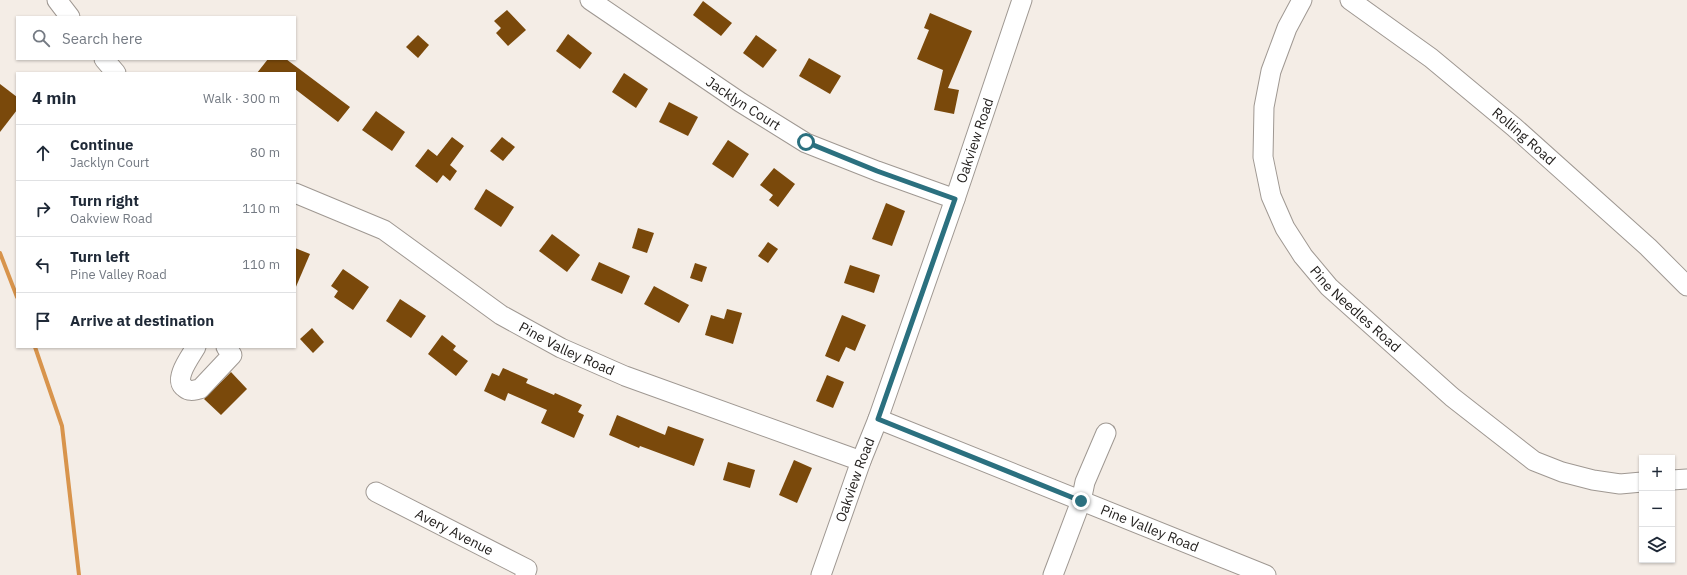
<!DOCTYPE html>
<meta charset="utf-8">
<style>
:root{--surface:#fff;--page:#f6f6f7;--text:#1f2937;--muted:#747a83;--line:#e0e1e3}
body{margin:0;font-family:"IBM Plex Sans",sans-serif;background:var(--page);color:var(--text)}
.controls{position:absolute;right:12px;bottom:12px;display:grid;overflow:hidden;border-radius:0px;box-shadow:0 1px 3px #0004}
.controls button{width:36px;height:36px;display:grid;place-items:center;padding:0;border:0;border-bottom:1px solid var(--line);background:var(--surface);color:var(--text);font:20px sans-serif}
.stop{position:absolute;width:12px;height:12px;margin:-9px;border:3px solid #2b707f;border-radius:50%;background:#fff}
.stop.end{background:#2b707f;border-color:#fff;box-shadow:0 1px 4px #0008}
.list{margin:0;padding:0;list-style:none}
h2{display:flex;justify-content:space-between;align-items:center;height:52px;margin:0;padding:0 16px;font-size:17px}
h2 small{font-size:13px;font-weight:400;color:var(--muted)}
.list li{display:grid;grid-template-columns:26px 1fr auto;gap:12px;align-items:center;box-sizing:border-box;height:56px;padding:0 16px;border-top:1px solid var(--line)}
.list b{display:block;font-size:15px;white-space:nowrap}
.list p{margin:0;font-size:13px;white-space:nowrap;color:var(--muted)}
.list em{font-size:13px;font-style:normal;color:var(--muted)}
.icon{flex:none;width:22px;height:22px;fill:none;stroke:currentColor;stroke-width:2;stroke-linecap:round;stroke-linejoin:round}
.map{position:relative;flex:none;width:1687px;height:575px;overflow:hidden}
.search{position:absolute;background:var(--surface);box-shadow:0 1px 3px #0004;left:16px;top:16px;width:280px;height:44px;display:flex;align-items:center;gap:10px;box-sizing:border-box;padding:0 14px;border-radius:0px;color:var(--muted);font-size:15px}
.panel{position:absolute;background:var(--surface);box-shadow:0 1px 3px #0004;left:16px;top:72px;width:280px;height:276px;border-radius:0px}
.map>svg:first-child{display:block}
.lines{fill:none;stroke-linecap:round;stroke-linejoin:round}
.stream{stroke:#d8944c;stroke-width:4}
.building{fill:#7a490b}
.minor-casing{stroke:#9f9892;stroke-width:21}
.minor{stroke:#fff;stroke-width:19}
.route{stroke:#2b707f;stroke-width:5}
.labels{text-anchor:middle;stroke-width:4;stroke-linejoin:round;paint-order:stroke}
.street-label{font-size:14px;fill:#24211f;stroke:#fff}
</style>
<div class="map">
<svg width="1687" height="575" viewBox="0 0 1687 575">
<rect width="100%" height="100%" fill="#f4ede6"/>
<g class="lines">
<!-- stream -->
<g class="stream">
<polyline points="0,253 17,297"/>
<polyline points="35,347 62,426 79,575"/>
</g>
</g>
<!-- building -->
<g class="building">
<polygon points="703,1 732,23 721,36 693,15"/>
<polygon points="507,10 526,30 508,46 496,33 501,28 494,21"/>
<polygon points="930,13 972,31 948,88 959,90 954,114 934,110 943,70 917,59 929,30 924,28"/>
<polygon points="568,34 592,53 580,69 556,51"/>
<polygon points="418,35 429,45 418,58 406,47"/>
<polygon points="756,35 777,50 763,68 743,53"/>
<polygon points="809,58 841,76 830,94 799,76"/>
<polygon points="268,59 286,59 350,107 338,122 295,89 295,73 257,73"/>
<polygon points="624,73 648,89 636,108 612,92"/>
<polygon points="0,84 17,97 17,110 0,132"/>
<polygon points="669,102 698,117 688,136 659,122"/>
<polygon points="376,111 405,132 392,151 362,130"/>
<polygon points="452,137 464,146 450,165 457,171 450,181 443,175 437,183 415,166 428,149 437,156"/>
<polygon points="502,137 515,147 503,161 490,151"/>
<polygon points="728,140 749,154 733,178 712,164"/>
<polygon points="774,168 795,184 778,207 769,200 773,195 760,185"/>
<polygon points="486,189 514,207 501,227 474,209"/>
<polygon points="886,203 905,211 892,246 872,239"/>
<polygon points="638,228 654,233 647,253 632,248"/>
<polygon points="552,234 580,255 567,272 539,251"/>
<polygon points="768,242 778,249 768,263 758,256"/>
<polygon points="295,248 310,254 295,289"/>
<polygon points="599,262 630,276 622,294 591,280"/>
<polygon points="695,263 707,267 702,282 690,278"/>
<polygon points="850,265 880,275 874,293 844,283"/>
<polygon points="343,269 369,287 353,310 334,297 338,291 331,286"/>
<polygon points="654,286 689,305 679,323 644,304"/>
<polygon points="400,299 426,316 411,338 386,321"/>
<polygon points="727,309 742,313 733,344 705,335 711,315 724,319"/>
<polygon points="842,315 866,325 855,351 846,347 839,362 825,356"/>
<polygon points="312,328 324,342 313,353 300,339"/>
<polygon points="442,335 456,346 453,350 468,361 456,376 428,354"/>
<polygon points="503,368 528,379 526,383 554,395 555,393 582,405 578,412 584,415 574,438 541,423 547,410 508,393 505,401 484,391 492,373 499,376"/>
<polygon points="231,372 247,389 221,415 204,399"/>
<polygon points="827,375 844,382 833,408 816,401"/>
<polygon points="617,415 665,435 668,426 704,439 694,466 640,446 639,448 609,435"/>
<polygon points="794,460 812,468 797,503 779,495"/>
<polygon points="728,462 755,470 750,488 723,480"/>
</g>
<g class="lines">
<defs>
<g id="minor">
<polyline points="57,0 70,17"/>
<path id="s1" d="M590,0L740,102L806,143L877,171L955,199"/>
<path id="s2" d="M1302,0L1287,28L1271,71L1264,107L1263,157L1271,196L1285,228L1303,256L1329,287L1452,397L1534,461L1562,472L1593,480L1620,484L1642,482"/>
<path id="s3" d="M1350,0L1431,58L1514,127L1648,247L1687,286"/>
<polyline points="104,59 116,73"/>
<path id="s4" d="M295,193L384,230L501,315L561,348L625,376L861,461"/>
<path d="M196,347C191,356 172,380 185,388C190,392 194,390 200,389L232,355L226,347"/>
<path id="s5" d="M878,419L1266,575"/>
<polyline points="1672,480 1687,479"/>
<path id="s6" d="M376,492L527,569L525,575"/>
<path id="s7" d="M821,575L861,461L878,419L955,199L1022,0"/>
<polyline points="1053,575 1081,501 1085,482 1106,433"/>
</g>
</defs>
<!-- minor casing -->
<use href="#minor" class="minor-casing"/>
<!-- minor -->
<use href="#minor" class="minor"/>
</g>
<g class="lines">
<!-- route -->
<polyline class="route" points="806,142 877,171 955,199 878,419 1081,501"/>
</g>
<g class="labels">
<!-- street labels -->
<g class="street-label">
<text dy="5" stroke="none"><textPath href="#s1" startOffset="185">Jacklyn Court</textPath></text>
<text dy="5" stroke="none"><textPath href="#s3" startOffset="221">Rolling Road</textPath></text>
<text dy="5" stroke="none"><textPath href="#s7" startOffset="461">Oakview Road</textPath></text>
<text dy="5" stroke="none"><textPath href="#s2" startOffset="347">Pine Needles Road</textPath></text>
<text dy="5" stroke="none"><textPath href="#s4" startOffset="315">Pine Valley Road</textPath></text>
<text dy="5" stroke="none"><textPath href="#s7" startOffset="101">Oakview Road</textPath></text>
<text dy="5" stroke="none"><textPath href="#s5" startOffset="293">Pine Valley Road</textPath></text>
<text dy="5" stroke="none"><textPath href="#s6" startOffset="88">Avery Avenue</textPath></text>
</g>
</g>
</svg>
<div class="controls">
<button>+</button>
<button>−</button>
<button><svg class="icon" aria-label="layers" viewBox="0 0 24 24"><path d="M12 4l9 5-9 5-9-5zM3 14l9 5 9-5"/></svg></button>
</div>
<div class="stop" style="left:806px;top:142px"></div>
<div class="stop end" style="left:1081px;top:501px"></div>
<div class="search"><svg class="icon" aria-label="search" viewBox="0 0 24 24"><circle cx="10" cy="10" r="6"/><path d="M15 15l6 6"/></svg>Search here</div>
<section class="panel">
<h2>4 min<small>Walk · 300 m</small></h2>
<ul class="list">
<li><svg class="icon" aria-label="ahead" viewBox="0 0 24 24"><path d="M12 20V5M6 11l6-6 6 6"/></svg><div><b>Continue</b><p>Jacklyn Court</p></div><em>80 m</em></li>
<li><svg class="icon" aria-label="right" viewBox="0 0 24 24"><path d="M7 20v-9h11M14 6l5 5-5 5"/></svg><div><b>Turn right</b><p>Oakview Road</p></div><em>110 m</em></li>
<li><svg class="icon" aria-label="left" viewBox="0 0 24 24"><path d="M17 20v-9H6M10 6l-5 5 5 5"/></svg><div><b>Turn left</b><p>Pine Valley Road</p></div><em>110 m</em></li>
<li><svg class="icon" aria-label="arrive" viewBox="0 0 24 24"><path d="M6 21V4h12l-3 4 3 4H6"/></svg><div><b>Arrive at destination</b></div></li>
</ul>
</section>
</div>
